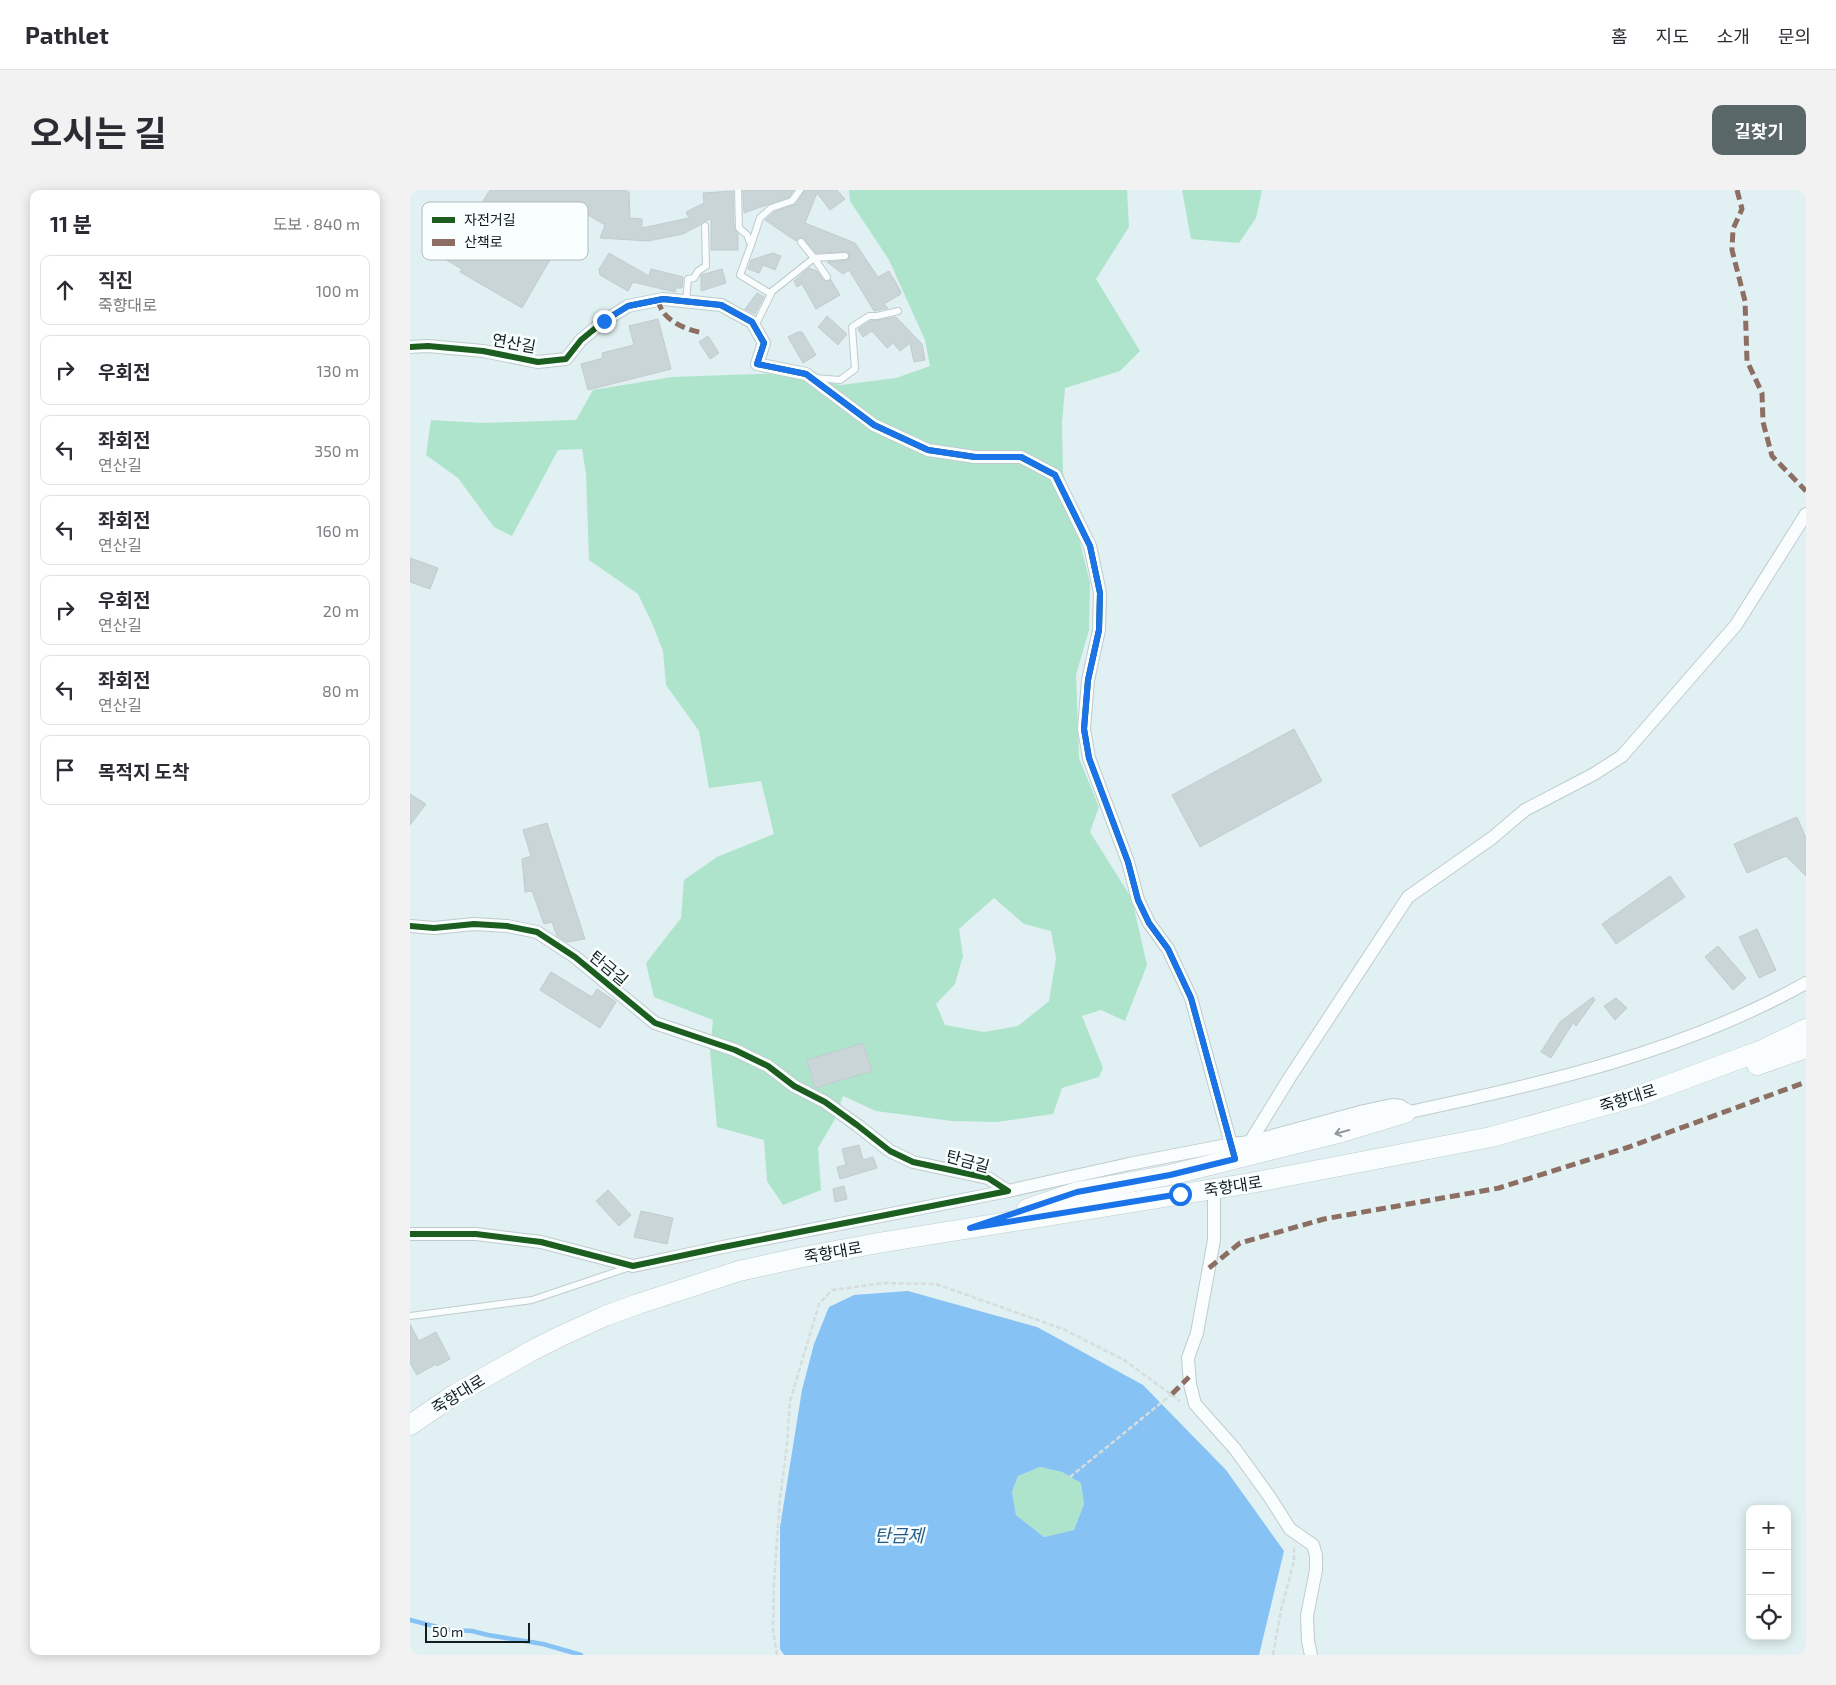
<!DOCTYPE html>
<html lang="ko">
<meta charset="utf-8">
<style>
:root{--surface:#fff;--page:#f2f2f3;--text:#2b2b33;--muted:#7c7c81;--line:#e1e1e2;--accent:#5a6768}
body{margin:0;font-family:"Exo 2","Noto Sans KR",sans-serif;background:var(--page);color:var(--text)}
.controls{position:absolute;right:15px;bottom:15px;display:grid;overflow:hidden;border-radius:10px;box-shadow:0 2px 12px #0003}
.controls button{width:45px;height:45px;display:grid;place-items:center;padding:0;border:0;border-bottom:1px solid var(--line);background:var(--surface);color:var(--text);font:25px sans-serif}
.scale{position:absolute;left:15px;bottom:12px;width:105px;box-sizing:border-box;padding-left:5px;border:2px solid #121d1e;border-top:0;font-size:14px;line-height:18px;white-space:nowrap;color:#121d1e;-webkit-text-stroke:4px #f9feff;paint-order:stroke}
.stop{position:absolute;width:15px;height:15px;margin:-11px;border:4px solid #1a73e8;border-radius:50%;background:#fff}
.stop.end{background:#1a73e8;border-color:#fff;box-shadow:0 1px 5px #0008}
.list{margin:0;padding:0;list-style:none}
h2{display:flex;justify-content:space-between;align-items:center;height:65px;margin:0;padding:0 20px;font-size:21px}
h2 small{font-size:16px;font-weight:400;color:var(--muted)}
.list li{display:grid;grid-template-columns:32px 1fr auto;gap:15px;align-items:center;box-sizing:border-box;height:70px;margin:0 10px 10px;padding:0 10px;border:1px solid var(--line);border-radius:10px}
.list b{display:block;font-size:19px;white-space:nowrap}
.list p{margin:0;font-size:16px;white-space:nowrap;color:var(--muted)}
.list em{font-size:16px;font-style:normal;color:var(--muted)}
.icon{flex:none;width:28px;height:28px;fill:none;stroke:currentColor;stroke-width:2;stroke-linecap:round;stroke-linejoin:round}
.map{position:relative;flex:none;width:1396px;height:1465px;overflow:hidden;border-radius:10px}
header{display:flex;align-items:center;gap:30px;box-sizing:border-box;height:70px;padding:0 25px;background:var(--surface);border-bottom:1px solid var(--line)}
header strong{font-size:24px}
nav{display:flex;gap:28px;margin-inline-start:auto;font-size:18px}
.intro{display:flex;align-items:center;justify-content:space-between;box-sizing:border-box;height:120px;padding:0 30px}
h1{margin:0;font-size:35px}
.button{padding:12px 22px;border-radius:10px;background:var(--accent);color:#fff;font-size:18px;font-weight:700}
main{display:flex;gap:30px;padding:0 30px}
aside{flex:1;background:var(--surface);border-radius:10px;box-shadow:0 2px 12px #0003}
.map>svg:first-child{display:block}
.green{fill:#aee4cc;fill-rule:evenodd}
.water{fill:#86c2f3;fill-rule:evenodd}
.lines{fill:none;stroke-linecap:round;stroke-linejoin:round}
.stream{stroke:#86c2f3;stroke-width:4.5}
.building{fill:#cad5d8;stroke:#c1ccce}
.service-casing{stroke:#bfcbcc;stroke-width:8}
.minor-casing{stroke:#bfcbcc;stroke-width:14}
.primary-casing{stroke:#bfcbcc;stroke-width:21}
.path{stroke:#d7dcdd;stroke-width:2.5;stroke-dasharray:5 2.5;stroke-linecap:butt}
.service{stroke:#fafdfd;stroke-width:6}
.minor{stroke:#fafdfd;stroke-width:12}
.primary{stroke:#fafdfd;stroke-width:20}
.quiet{stroke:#8d6e63;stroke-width:5;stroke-dasharray:10 5;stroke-linecap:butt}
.cycleway-casing{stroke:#f9feff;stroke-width:9}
.cycleway{stroke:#1b5e20;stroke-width:6}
.oneway{stroke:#929899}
.route{stroke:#1a73e8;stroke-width:6}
.labels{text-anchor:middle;stroke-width:5;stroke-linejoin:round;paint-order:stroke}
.street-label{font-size:16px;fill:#121d1e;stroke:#f9feff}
.water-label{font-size:18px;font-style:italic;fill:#245b89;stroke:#f9feff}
.key{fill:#f9feff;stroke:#b4babc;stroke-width:1}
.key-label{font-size:14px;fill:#121d1e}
</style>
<header>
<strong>Pathlet</strong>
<nav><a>홈</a><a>지도</a><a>소개</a><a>문의</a></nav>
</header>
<div class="intro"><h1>오시는 길</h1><a class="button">길찾기</a></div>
<main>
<aside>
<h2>11 분<small>도보 · 840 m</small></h2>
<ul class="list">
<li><svg class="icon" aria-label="ahead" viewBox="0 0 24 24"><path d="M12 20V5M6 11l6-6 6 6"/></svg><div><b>직진</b><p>죽향대로</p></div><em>100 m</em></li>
<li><svg class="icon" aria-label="right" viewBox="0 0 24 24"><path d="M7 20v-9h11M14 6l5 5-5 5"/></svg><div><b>우회전</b></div><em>130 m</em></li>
<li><svg class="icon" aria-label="left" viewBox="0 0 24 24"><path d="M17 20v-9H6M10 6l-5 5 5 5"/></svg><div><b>좌회전</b><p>연산길</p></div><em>350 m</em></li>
<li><svg class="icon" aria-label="left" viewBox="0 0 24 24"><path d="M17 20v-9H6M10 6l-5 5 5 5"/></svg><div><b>좌회전</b><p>연산길</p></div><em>160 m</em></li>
<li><svg class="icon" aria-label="right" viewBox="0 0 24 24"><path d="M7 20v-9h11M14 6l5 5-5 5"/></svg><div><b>우회전</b><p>연산길</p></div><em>20 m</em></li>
<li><svg class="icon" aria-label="left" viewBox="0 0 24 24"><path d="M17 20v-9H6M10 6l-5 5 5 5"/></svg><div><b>좌회전</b><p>연산길</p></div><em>80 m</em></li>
<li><svg class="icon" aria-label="arrive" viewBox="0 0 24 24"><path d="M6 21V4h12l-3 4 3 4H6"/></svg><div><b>목적지 도착</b></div></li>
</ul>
</aside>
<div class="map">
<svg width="1396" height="1465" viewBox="0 0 1396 1465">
<rect width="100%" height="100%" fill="#e1f0f2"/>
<!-- green -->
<g class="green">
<path d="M439,0H717L719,37L686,89L730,161L710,181L655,198L652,233L653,282L680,393L679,440L666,485L669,568L689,617L680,642L722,709L737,775L715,831L691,820L672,826L693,878L689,887L652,898L643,924L587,932L542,931L466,921L433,906L425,929L408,958L411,1000L373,1015L357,991L354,950L307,937L300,861L303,830L244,807L236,773L271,728L274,690L307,667L364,644L351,591L299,598L289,541L256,495L253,461L242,433L228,404L179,370L176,284L172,259L148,260L102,346L84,337L48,288L16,265L21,230L72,233L166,230L183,200L262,187L373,183L431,195L486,188L520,176L515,150L479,70L440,11ZM584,708L614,734L641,741L646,768L639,811L608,836L574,842L535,835L526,814L545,794L553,766L549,739Z"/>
<polygon points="772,0 852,0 846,28 829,53 781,49"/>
<polygon points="630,1277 652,1282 671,1293 674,1314 664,1340 634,1347 606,1325 602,1302 608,1286"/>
</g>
<!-- water -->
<path class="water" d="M498,1101L627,1137L733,1195L816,1280L874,1361L849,1465H374L370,1459V1337L392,1200L404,1154L419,1117L444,1105ZM630,1277L652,1282L671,1293L674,1314L664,1340L634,1347L606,1325L602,1302L608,1286Z"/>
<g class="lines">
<!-- stream -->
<polyline class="stream" points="0,1430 39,1440 62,1441 78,1445 133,1454 171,1465"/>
</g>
<!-- building -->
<g class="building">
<polygon points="80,0 215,0 219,2 220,28 232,29 232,38 279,28 276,22 294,13 293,3 323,1 324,38 328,44 328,60 301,60 301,29 293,32 290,35 273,44 238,51 190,48 195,35 173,22 144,70 141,68 112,118 50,82 52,79 31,67 50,35 52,37 59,26 62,28"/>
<polygon points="333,0 384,0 379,7 334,23"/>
<polygon points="395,0 427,0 435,9 420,20 407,3 395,33 445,53 468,87 479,81 490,100 491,104 474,114 478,118 464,121 439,80 433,84 417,72 437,70 440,66 438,62 406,63 393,48 388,48 386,51 355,30 364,22 386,14"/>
<polygon points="199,63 239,86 241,79 273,87 272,98 266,98 265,102 223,92 218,101 190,85 189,79"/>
<polygon points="363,63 371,66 365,80 353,75 349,83 338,79 341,70"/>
<polygon points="399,78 407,81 414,91 421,90 430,105 406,119 392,94 387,97 384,91"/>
<polygon points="312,79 316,93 291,101 291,85"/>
<polygon points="347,103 354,107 345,124 335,119"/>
<polygon points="417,126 437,144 428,155 408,137"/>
<polygon points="486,127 512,154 515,170 504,172 500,153 490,161 483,153 477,158 462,141 453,147 448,139 460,131"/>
<polygon points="248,129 261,179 178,200 171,174 193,168 192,163 224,155 219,136"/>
<polygon points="388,142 392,142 406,165 393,173 378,147"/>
<polygon points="298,146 309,163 300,169 289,152"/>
<polygon points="0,368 28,378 20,399 0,392"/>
<polygon points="884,539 912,591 790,657 762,605"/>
<polygon points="0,604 16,614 0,635"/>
<polygon points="1387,627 1396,648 1396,686 1376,666 1337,683 1324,654"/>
<polygon points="137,633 175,749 157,752 147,746 142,732 134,734 122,701 115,702 112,669 121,666 113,640"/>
<polygon points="1260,686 1275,707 1206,754 1192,734"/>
<polygon points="1347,739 1366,780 1349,788 1329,747"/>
<polygon points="1308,756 1336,788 1323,800 1295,767"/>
<polygon points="141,782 182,807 187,799 206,812 190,838 130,800"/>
<polygon points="1183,807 1185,810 1166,836 1163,833 1141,868 1131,862 1150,832"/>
<polygon points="1206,808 1217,818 1205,830 1194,816"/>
<polygon points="453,853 462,881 405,898 397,870"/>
<polygon points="449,955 453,970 463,967 467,978 430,989 427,977 436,975 432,959"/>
<polygon points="434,996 437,1009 425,1012 423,999"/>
<polygon points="198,1000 221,1025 209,1036 186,1011"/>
<polygon points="231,1021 263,1028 257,1054 224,1047"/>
<polygon points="0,1134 9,1151 26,1142 40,1169 27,1176 26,1174 7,1185 0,1173"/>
</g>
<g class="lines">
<defs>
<g id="service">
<polyline points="328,0 329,38 337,45 341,55 330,85 361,104 345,136"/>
<polyline points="341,55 350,28 361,18 382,11 390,0"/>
<polyline points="417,87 404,68 435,66"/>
<polyline points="360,103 404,68 391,52"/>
<polyline points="276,111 278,89 284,88 288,81 296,76 295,36"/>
<polyline points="404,188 430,190 445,179 442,137 459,126 467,126 488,121"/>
<polyline points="0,1126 122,1110 220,1077"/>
</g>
<g id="minor">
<polyline points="0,157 18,156 73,161 128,172 156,169 171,150 194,131 218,116 253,109 311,115 342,132 354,153 347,174 396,184 464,235 518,260 565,267 611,267 645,285 680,356 690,403 689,440 678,490 674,539 679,568 718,672 728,710 739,733 758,759 781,808 825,969"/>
<polyline points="0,736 24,738 64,734 97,736 127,742 165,767 245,833 325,860 358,876 384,896 415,912 447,935 480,961 503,972 578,988 598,1001 308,1058 223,1076 131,1052 66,1044 0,1044"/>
<polyline points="840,952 880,887 998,707 1082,648 1115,620 1184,584 1212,566 1326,435 1396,324"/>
<polyline points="804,999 804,1050 787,1143 778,1168 780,1194 785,1214 825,1259 859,1306 880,1339 903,1355 906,1365 906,1380 897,1426 898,1451 901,1465"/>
<path d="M598,1001L719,974L822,954L840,952L954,921L982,915L991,916L995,923C1132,894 1273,862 1396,793"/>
</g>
<g id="primary">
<polyline points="1347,875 1396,858"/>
<polyline points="617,1019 667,1002 760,985 932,942 995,923"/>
<polyline points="0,1235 44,1205 121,1161 151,1146 195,1126 228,1114 329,1081 388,1068 468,1053 841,993 1081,947 1231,905 1350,861 1396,839"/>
</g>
</defs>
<!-- service casing -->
<use href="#service" class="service-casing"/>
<!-- minor casing -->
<use href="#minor" class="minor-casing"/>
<!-- primary casing -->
<use href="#primary" class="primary-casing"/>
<!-- path -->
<g class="path">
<polyline points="660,1287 762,1204"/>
<polyline points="367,1465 363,1441 364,1392 370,1308 377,1255 380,1211 409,1114 422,1100 474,1093 526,1094 653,1139 714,1170 770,1211"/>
<polyline points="863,1465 871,1420 884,1371 884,1357"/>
</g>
<!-- service -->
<use href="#service" class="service"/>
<!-- minor -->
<use href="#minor" class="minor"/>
<!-- primary -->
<use href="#primary" class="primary"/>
<!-- quiet -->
<g class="quiet">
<polyline points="1327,0 1332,19 1323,39 1322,60 1335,111 1337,171 1352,203 1353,232 1362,266 1396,301"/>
<path d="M248,110C249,114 251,119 253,122C262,134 280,141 294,143"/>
<polyline points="799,1078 830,1053 914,1029 1089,998 1219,957 1396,892"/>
<polyline points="762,1204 779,1187"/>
</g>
<defs>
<g id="cycleway">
<polyline points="0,157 18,156 73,161 128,172 156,169 171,150 194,131 218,116 253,109 311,115 342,132 354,153 347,174 396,184 464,235 518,260 565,267 611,267 645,285 680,356 690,403 689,440 678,490 674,539 679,568 718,672 728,710 739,733 758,759 781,808 825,969"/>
<polyline points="0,736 24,738 64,734 97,736 127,742 165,767 245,833 325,860 358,876 384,896 415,912 447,935 480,961 503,972 578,988 598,1001 308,1058 223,1076 131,1052 66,1044 0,1044"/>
</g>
</defs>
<!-- cycleway casing -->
<use href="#cycleway" class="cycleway-casing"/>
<!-- cycleway -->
<use href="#cycleway" class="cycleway"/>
</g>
<!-- one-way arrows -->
<defs><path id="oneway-shaft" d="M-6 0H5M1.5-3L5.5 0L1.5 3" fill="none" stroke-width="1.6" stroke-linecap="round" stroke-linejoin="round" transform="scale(1.25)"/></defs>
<use class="oneway" href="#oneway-shaft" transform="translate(932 942) rotate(164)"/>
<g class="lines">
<!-- route -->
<polyline class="route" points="194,131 218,116 253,109 311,115 342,132 354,153 347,174 396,184 464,235 518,260 565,267 611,267 645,285 680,356 690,403 689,440 678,490 674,539 679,568 718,672 728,710 739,733 758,759 781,808 825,969 760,985 667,1002 560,1038 770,1004"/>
</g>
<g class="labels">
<!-- street labels -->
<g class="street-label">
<text transform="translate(104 153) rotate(10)" y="6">연산길</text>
<text transform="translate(199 778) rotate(40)" y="6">탄금길</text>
<text transform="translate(1218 908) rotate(-18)" y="6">죽향대로</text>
<text transform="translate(558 971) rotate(15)" y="6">탄금길</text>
<text transform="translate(823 996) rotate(-9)" y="6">죽향대로</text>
<text transform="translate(423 1062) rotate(-10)" y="6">죽향대로</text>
<text transform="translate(48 1204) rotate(-32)" y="6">죽향대로</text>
</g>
<!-- water labels -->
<g class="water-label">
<text x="489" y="1352">탄금제</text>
</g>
</g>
<!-- legend -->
<rect x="12" y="12" width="166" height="58" rx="8" class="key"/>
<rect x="22" y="27" width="23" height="6" fill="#1b5e20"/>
<rect x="22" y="49" width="23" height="7" fill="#8d6e63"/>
<g class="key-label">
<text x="54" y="35">자전거길</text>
<text x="54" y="57">산책로</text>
</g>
</svg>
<div class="controls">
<button>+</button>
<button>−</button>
<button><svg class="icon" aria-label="locate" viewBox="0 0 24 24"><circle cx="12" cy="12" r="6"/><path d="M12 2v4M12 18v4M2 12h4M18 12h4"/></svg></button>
</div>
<div class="scale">50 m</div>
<div class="stop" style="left:770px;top:1004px"></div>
<div class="stop end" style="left:194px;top:131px"></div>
</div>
</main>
